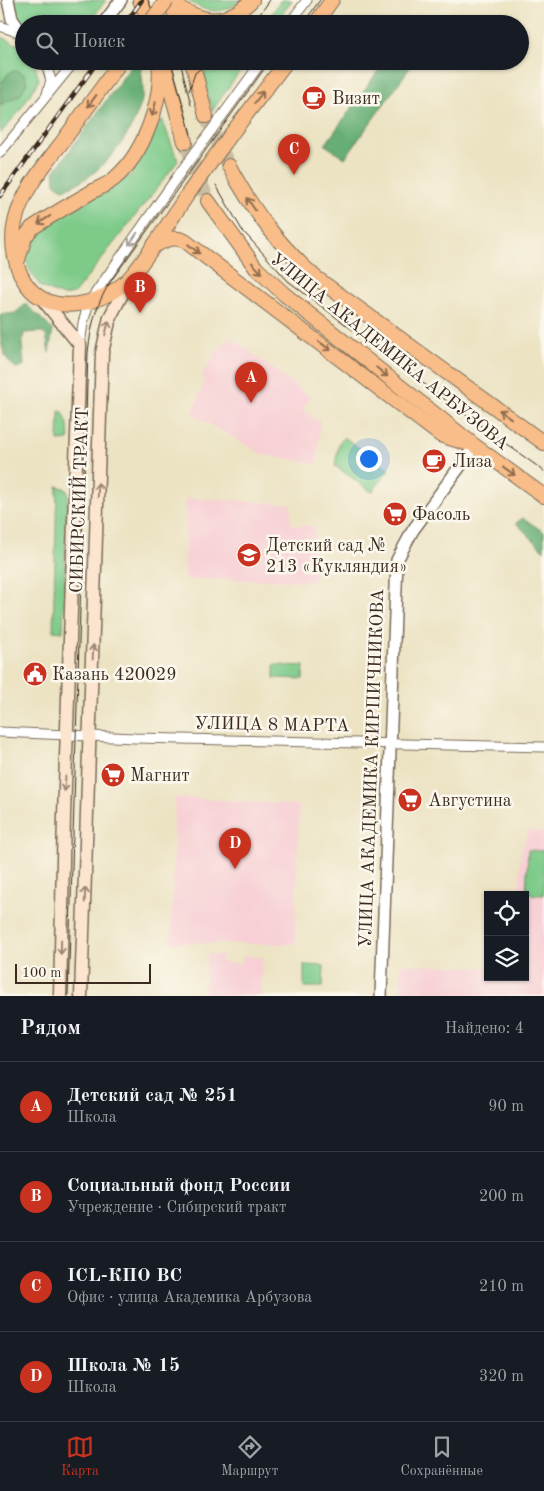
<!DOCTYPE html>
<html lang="ru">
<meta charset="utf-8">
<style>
:root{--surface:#171b24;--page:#242831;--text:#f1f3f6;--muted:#9ea1a6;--line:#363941;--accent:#c8321e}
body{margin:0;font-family:"Old Standard TT",serif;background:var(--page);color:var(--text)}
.controls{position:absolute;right:15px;bottom:15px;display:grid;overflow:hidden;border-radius:0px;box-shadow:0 1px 4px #0004}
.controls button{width:45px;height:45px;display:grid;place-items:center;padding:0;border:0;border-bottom:1px solid var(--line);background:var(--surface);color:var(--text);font:25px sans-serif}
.scale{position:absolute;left:15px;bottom:12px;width:136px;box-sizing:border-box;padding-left:5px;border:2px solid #3b2a1e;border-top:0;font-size:14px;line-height:18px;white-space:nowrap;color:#3b2a1e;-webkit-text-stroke:4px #fbf7ec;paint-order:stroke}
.you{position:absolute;left:368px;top:458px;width:18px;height:18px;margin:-12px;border:4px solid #fff;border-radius:50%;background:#1a73e8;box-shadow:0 0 0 8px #1a73e833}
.badge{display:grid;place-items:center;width:32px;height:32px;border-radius:50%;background:var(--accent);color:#fff;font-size:16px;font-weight:700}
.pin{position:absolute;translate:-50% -41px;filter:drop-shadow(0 1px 2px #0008)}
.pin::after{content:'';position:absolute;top:26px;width:18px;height:15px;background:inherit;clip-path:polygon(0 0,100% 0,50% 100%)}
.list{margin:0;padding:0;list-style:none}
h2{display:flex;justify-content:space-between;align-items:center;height:65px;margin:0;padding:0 20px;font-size:21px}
h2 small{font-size:16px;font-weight:400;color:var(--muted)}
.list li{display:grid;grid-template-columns:32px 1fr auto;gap:15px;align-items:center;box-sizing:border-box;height:90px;padding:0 20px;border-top:1px solid var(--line)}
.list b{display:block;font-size:19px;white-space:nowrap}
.list p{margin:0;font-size:16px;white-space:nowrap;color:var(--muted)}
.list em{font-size:16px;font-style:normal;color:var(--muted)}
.icon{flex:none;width:28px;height:28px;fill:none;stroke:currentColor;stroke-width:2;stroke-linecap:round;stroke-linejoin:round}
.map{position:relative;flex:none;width:544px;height:996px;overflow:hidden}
.search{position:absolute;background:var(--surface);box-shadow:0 1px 4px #0004;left:15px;right:15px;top:15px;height:55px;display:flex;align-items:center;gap:12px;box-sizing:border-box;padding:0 18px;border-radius:28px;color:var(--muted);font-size:19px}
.sheet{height:425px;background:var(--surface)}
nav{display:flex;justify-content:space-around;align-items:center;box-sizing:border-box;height:70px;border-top:1px solid var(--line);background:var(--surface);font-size:14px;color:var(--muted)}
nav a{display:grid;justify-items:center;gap:2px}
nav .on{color:var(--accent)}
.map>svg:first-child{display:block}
.built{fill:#f7cfd4}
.green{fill:#7dca89;stroke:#5c7a54}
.forest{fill:#66ae75;stroke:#506c4a}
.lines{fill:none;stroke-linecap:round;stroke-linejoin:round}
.primary-tunnel{stroke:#c9bea2;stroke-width:14;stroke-dasharray:14 7;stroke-linecap:butt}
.minor-casing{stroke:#796b58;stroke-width:11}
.tertiary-casing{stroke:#796b58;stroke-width:14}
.secondary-casing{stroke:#796b58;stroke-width:15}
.primary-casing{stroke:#796b58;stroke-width:16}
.minor{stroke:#fff;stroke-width:9}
.tertiary{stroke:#fff;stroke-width:11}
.secondary{stroke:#fce5cf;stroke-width:12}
.primary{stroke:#f8bd88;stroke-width:14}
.tram{stroke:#3b2a1e;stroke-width:1}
.rail-casing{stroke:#3b2a1e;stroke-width:4.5}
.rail{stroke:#fbf7ec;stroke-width:2.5;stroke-dasharray:8;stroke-linecap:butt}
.minor-bridge-casing{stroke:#796b58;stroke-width:11;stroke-linecap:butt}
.primary-bridge-casing{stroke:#796b58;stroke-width:16;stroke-linecap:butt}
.minor-bridge{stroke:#fff;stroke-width:9}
.primary-bridge{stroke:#f8bd88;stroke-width:14}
.oneway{stroke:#906c4e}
.oneway2{stroke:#a79f9a}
.oneway3{stroke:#9c8876}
.labels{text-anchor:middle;stroke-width:5;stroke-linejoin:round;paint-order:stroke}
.poi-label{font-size:18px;fill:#3b2a1e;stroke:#fbf7ec;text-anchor:start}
.street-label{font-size:18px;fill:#3b2a1e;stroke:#fbf7ec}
</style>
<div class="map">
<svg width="544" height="996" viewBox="0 0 544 996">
<rect width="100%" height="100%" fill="#fbf7ec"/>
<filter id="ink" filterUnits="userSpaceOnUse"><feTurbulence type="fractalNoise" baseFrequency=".02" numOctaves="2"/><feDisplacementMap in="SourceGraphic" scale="10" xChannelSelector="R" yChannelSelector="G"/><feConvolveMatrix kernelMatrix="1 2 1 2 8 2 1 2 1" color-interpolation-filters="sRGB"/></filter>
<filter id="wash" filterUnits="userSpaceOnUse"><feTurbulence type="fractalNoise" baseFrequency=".0096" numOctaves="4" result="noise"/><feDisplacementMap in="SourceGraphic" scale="20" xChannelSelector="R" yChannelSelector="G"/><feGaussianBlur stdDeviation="1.12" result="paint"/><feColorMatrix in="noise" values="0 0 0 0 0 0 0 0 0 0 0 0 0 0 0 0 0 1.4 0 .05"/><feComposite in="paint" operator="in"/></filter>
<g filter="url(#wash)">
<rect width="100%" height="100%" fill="#ece3c3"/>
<!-- built -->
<g class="built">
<polygon points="232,338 311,398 302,409 320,422 317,464 262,454 192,414 204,382 202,374 223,343"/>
<polygon points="186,498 291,504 291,525 315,526 314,581 184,579"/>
<polygon points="175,797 299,805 295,944 171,943"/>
<polygon points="529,830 544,832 544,996 400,996 401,964 488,968 488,977 525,977 525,895 519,895 520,853"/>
<polygon points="207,954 221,955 221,962 241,964 242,956 263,957 261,996 204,996"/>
</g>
<!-- green -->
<g class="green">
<polygon points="14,0 106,0 88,24 24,24 24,27 17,16"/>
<path d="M188,0H240C224,16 204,13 188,0Z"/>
<polygon points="281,0 292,0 275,24 265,24"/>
<polygon points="0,36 24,48 24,61 34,61 39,80 20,110 0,134"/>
<polygon points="218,61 247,61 212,111 202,75"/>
<polygon points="162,119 178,161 74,294 63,296 41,287 30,271 25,257 34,233 131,175"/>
<polygon points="59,411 63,412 68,424 69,440 58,441"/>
<polygon points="344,437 389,470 372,492 335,466 339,443"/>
<polygon points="57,486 66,489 68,493 63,632 53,631"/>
<polygon points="274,665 304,666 303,679 274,678"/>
<polygon points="528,850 544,851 544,895 526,894"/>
<polygon points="304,965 324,966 323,987 304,987"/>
</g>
<!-- forest -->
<g class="forest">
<path d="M135,61H139C142,75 145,90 141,103C131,138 99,179 63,189L55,184L54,172Z"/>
<polygon points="385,61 414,62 345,158 325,145"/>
<polygon points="17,71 25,75 27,83 20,95 0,105 0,89 3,86 2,82 10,72"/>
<path d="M26,304L53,330L49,353L46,335L41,332L24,333L22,345L24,365L17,368C0,359 0,337 0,315L15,313Z"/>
<polygon points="523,518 544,532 544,551 516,523"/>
</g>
</g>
<g filter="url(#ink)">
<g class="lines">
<!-- primary-tunnel -->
<g class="primary-tunnel">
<polyline points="206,116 229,166"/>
<polyline points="185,142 208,201"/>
</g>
<defs>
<g id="minor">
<polyline points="289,24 307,0"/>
<polyline points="0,26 20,33"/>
<polyline points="45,61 51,80 47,94"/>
<polyline points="225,112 262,61"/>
<polyline points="0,153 75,61"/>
<polyline points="80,345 83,323 89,302 182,170"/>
<polyline points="0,732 135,738 544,747"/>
</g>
<g id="tertiary">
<polyline points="8,0 12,19 24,36"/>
<polyline points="103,24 121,0"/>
<polyline points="381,996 397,560 413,530 475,446"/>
</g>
<g id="secondary">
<polyline points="44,301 80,345 64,816 60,996"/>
<polyline points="81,996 102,353 110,317 130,279"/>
</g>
<g id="primary">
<polyline points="140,0 150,24"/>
<polyline points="170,1 179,24"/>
<path d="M171,3C204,23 223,28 252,0"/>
<polyline points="315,24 332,0"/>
<path d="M121,61C102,88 82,114 63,141C44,166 22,191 15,222C10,244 15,273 31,290C58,318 110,302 132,275C154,249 171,218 190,191"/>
<polyline points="192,61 206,116"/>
<polyline points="165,69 185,142"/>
<polyline points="232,133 287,61"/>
<path d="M229,166C253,211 278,244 315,277L544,443"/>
<polyline points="208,201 256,268 284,294 475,446 544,496"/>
<path d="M152,247C164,241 172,235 185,241L440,435L466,443"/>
<path d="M18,260L25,237L32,228C50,216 69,205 88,194C96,189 107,185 114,179C144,154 164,99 159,61"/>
</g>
</defs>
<!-- minor casing -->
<use href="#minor" class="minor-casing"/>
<!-- tertiary casing -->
<use href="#tertiary" class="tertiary-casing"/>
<!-- secondary casing -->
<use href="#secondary" class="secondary-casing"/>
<!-- primary casing -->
<use href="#primary" class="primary-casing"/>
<!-- minor -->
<use href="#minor" class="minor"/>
<!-- tertiary -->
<use href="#tertiary" class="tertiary"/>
<!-- secondary -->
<use href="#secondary" class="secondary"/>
<!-- primary -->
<use href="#primary" class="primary"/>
<!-- tram -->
<g class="tram">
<polyline points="148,0 158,24"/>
<polyline points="156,0 167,24"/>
<polyline points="253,24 270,0"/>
<polyline points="303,24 320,0"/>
<polyline points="171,61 191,134"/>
<polyline points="180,61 191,105"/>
<polyline points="189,91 195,73 210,61"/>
<polyline points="216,185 242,230 288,281 452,405 544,471"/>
<path d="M68,996L88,352C92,322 96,303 113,278L270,61"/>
</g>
<defs>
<g id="rail">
<polyline points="125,24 142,0"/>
<polyline points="0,196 98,61"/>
</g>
</defs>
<!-- rail casing -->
<use href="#rail" class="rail-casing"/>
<!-- rail -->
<use href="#rail" class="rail"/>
<defs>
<polyline id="minor-bridge" points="182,170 225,112"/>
<g id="primary-bridge">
<polyline points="149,24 167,0"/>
<polyline points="190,191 232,133"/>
</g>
</defs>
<!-- minor-bridge casing -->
<use href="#minor-bridge" class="minor-bridge-casing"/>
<!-- primary-bridge casing -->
<use href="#primary-bridge" class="primary-bridge-casing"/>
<!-- minor-bridge -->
<use href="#minor-bridge" class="minor-bridge"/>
<!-- primary-bridge -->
<use href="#primary-bridge" class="primary-bridge"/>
</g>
<!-- one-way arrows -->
<defs><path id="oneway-shaft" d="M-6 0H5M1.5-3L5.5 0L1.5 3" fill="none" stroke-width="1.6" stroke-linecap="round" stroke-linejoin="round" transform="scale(1.25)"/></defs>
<g class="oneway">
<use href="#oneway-shaft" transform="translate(259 97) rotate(-53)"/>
<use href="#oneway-shaft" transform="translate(92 101) rotate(126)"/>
<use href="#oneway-shaft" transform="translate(154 109) rotate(105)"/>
<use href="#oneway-shaft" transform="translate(251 204) rotate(-123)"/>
<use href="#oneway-shaft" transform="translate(44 220) rotate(147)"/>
<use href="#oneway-shaft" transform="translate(194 249) rotate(38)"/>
<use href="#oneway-shaft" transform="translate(257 268) rotate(47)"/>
<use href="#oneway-shaft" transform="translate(325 346) rotate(36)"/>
<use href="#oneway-shaft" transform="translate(382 372) rotate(39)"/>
<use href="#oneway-shaft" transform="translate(505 414) rotate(-144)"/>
<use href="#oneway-shaft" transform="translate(509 471) rotate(36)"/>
</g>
<use class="oneway2" href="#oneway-shaft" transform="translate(133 239) rotate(125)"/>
<g class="oneway3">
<use href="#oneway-shaft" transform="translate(107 328) rotate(-76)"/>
<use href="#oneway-shaft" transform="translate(98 490) rotate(-89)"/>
<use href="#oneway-shaft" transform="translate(93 652) rotate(-88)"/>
<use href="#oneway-shaft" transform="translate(65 784) rotate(93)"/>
<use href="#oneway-shaft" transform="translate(85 895) rotate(-88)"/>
<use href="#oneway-shaft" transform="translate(61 947) rotate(91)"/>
</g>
</g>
<!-- icons -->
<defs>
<symbol id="cafe-disc" viewBox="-11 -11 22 22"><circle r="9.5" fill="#c8321e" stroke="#fbf7ec"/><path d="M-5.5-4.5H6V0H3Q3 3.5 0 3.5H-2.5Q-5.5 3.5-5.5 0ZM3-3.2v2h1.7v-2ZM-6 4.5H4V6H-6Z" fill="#fff"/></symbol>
<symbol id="supermarket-disc" viewBox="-11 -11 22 22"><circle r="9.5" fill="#c8321e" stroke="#fbf7ec"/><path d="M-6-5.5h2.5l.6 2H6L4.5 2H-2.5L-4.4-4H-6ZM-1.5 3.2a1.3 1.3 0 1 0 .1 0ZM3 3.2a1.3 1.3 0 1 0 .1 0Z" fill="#fff"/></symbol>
<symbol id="school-disc" viewBox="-11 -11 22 22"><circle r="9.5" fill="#c8321e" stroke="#fbf7ec"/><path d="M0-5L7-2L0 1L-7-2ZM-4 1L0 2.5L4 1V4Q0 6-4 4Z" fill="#fff"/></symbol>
<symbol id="civic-disc" viewBox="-11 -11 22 22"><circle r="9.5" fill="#c8321e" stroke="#fbf7ec"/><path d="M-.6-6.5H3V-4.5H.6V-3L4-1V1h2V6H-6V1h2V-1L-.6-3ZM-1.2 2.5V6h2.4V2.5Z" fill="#fff"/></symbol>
</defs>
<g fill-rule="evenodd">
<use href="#cafe-disc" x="300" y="84" width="28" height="28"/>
<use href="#cafe-disc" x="420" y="447" width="28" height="28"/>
<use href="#supermarket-disc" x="381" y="500" width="28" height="28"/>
<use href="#school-disc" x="235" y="541" width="28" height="28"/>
<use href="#civic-disc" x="21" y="660" width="28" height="28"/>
<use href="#supermarket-disc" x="99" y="761" width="28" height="28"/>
<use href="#supermarket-disc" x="396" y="786" width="28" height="28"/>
</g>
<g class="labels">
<!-- poi labels -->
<g class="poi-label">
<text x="332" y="104">Визит</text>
<text x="452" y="467">Лиза</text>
<text x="412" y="520">Фасоль</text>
<text x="266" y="551">Детский сад №<tspan x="266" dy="21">213 «Кукляндия»</tspan></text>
<text x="52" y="680">Казань 420029</text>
<text x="130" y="781">Магнит</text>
<text x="428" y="806">Августина</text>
</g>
<!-- street labels -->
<g class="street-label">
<text transform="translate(390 351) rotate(39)" y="6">УЛИЦА АКАДЕМИКА АРБУЗОВА</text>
<text transform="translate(79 500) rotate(-88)" y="6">СИБИРСКИЙ ТРАКТ</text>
<text transform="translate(272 724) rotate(1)" y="6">УЛИЦА 8 МАРТА</text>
<text transform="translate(371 768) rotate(-88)" y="6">УЛИЦА АКАДЕМИКА КИРПИЧНИКОВА</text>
</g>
</g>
</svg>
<div class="controls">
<button><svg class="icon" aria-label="locate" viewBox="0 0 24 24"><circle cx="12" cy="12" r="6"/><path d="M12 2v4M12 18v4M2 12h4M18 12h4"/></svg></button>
<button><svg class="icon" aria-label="layers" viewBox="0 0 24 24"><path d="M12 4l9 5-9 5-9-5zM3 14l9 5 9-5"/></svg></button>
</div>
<div class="scale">100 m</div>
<div class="you"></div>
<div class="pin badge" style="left:251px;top:403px">A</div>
<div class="pin badge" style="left:140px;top:313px">B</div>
<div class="pin badge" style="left:294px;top:175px">C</div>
<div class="pin badge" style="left:235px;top:869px">D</div>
<div class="search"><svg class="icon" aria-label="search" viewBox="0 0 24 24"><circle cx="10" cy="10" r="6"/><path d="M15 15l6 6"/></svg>Поиск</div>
</div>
<section class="sheet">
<h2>Рядом<small>Найдено: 4</small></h2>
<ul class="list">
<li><span class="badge">A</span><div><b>Детский сад № 251</b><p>Школа</p></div><em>90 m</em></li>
<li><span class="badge">B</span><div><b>Социальный фонд России</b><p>Учреждение · Сибирский тракт</p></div><em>200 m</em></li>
<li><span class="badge">C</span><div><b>ICL-КПО ВС</b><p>Офис · улица Академика Арбузова</p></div><em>210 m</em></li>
<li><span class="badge">D</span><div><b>Школа № 15</b><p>Школа</p></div><em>320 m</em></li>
</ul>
</section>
<nav>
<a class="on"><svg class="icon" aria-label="map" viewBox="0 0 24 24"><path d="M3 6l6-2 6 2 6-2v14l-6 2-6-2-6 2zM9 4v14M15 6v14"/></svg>Карта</a>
<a><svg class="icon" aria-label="directions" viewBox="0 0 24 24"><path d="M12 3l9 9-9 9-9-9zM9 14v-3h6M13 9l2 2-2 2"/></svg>Маршрут</a>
<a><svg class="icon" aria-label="saved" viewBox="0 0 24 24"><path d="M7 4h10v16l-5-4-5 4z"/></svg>Сохранённые</a>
</nav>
